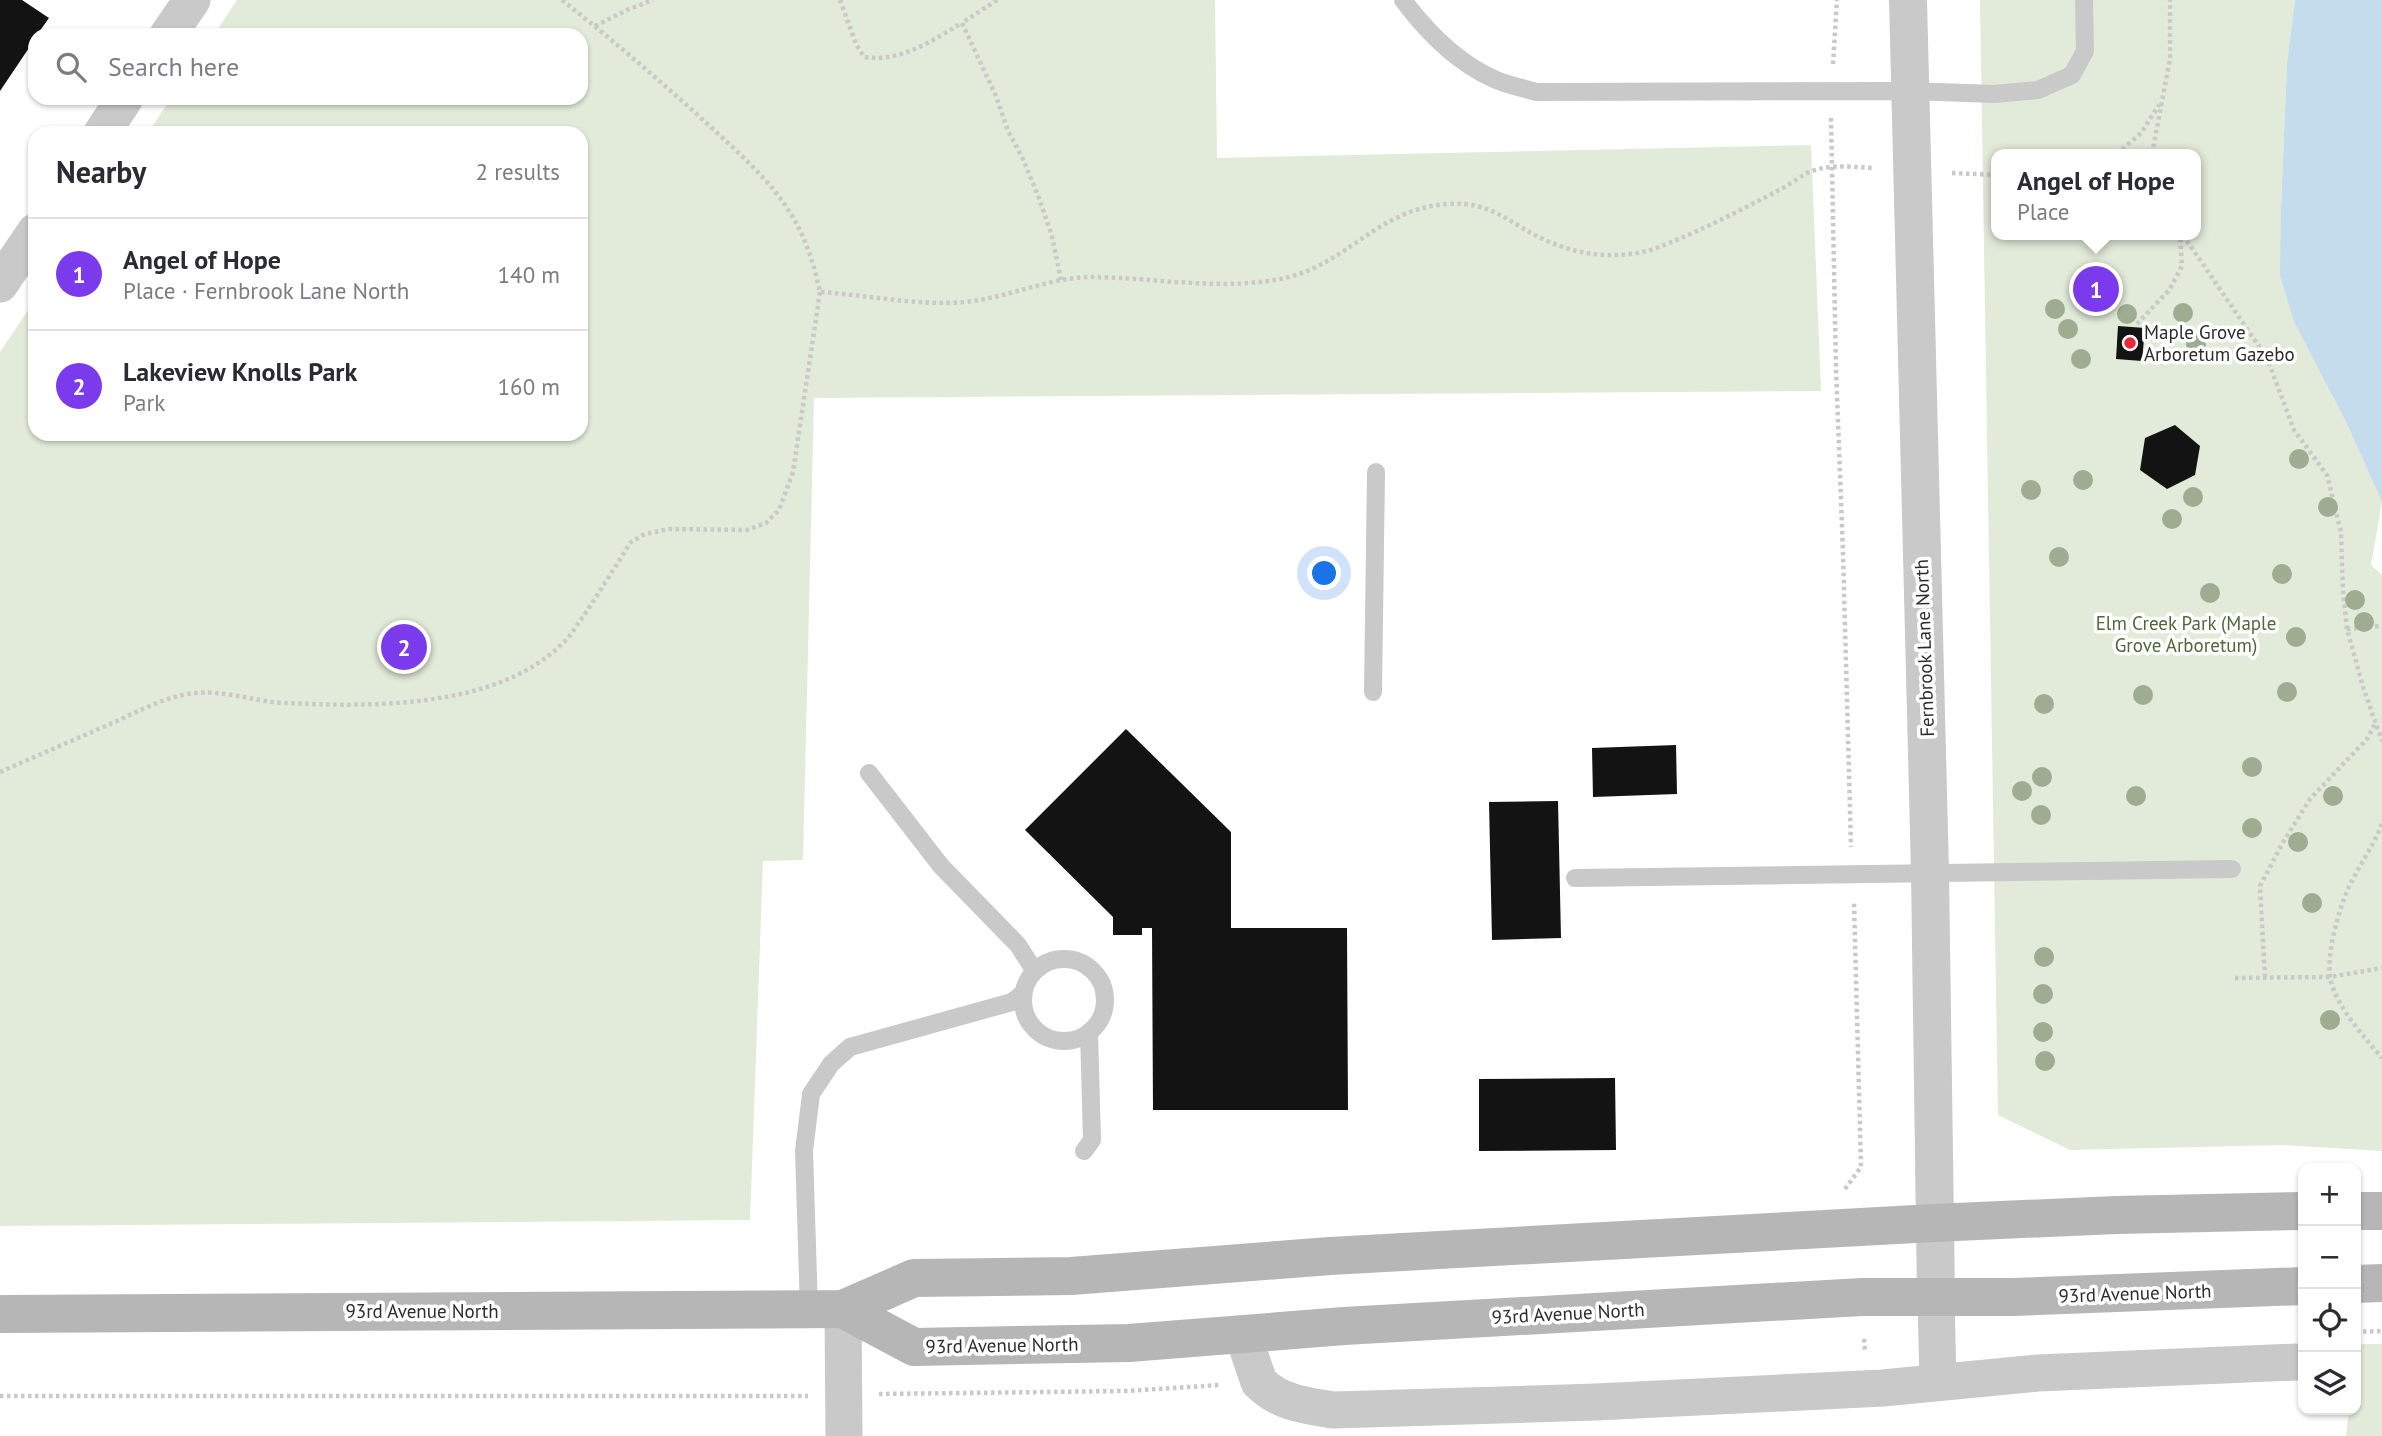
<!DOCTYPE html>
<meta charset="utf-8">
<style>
:root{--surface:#fff;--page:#f7f7f7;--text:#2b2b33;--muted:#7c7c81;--line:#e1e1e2;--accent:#7c3aed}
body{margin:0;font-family:"PT Sans",sans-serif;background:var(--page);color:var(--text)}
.controls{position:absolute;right:21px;bottom:21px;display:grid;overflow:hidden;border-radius:14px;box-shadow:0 2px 5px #0004}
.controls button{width:63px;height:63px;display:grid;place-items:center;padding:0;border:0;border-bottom:2px solid var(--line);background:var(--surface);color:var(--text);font:35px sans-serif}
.you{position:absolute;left:1325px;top:574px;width:24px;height:24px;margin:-18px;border:5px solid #fff;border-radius:50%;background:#1a73e8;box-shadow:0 0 0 10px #1a73e833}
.badge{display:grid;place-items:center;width:46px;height:46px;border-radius:50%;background:var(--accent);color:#fff;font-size:23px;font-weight:700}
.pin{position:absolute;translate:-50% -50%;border:4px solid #fff;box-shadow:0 2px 7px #0006}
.popup{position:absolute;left:1991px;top:149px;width:210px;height:91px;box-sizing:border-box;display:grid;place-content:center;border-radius:14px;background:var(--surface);filter:drop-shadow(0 2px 5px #0005);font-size:23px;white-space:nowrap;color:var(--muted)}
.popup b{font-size:26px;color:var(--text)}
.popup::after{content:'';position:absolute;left:50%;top:100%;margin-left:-14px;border:14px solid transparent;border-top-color:var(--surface)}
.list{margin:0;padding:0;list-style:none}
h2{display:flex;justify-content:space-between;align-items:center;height:91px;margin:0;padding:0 28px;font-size:30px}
h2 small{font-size:23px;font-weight:400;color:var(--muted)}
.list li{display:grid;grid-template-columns:46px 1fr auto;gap:21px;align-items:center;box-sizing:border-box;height:112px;padding:0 28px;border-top:2px solid var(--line)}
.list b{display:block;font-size:26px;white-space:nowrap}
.list p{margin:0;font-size:23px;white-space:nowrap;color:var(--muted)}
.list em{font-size:23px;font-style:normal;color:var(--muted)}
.icon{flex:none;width:38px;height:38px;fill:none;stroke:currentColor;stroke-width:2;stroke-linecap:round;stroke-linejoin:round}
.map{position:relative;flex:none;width:2382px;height:1436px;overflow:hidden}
.search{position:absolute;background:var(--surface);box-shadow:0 2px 5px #0004;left:28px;top:28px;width:560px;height:77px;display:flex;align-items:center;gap:18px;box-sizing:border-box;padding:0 24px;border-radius:21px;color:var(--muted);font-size:26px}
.panel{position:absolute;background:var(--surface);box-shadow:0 2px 5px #0004;left:28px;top:126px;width:560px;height:315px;border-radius:21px}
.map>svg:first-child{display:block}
.green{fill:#e2ead9;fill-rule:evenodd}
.water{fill:#c4dceb}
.building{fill:#131313}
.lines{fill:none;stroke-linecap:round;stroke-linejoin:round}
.path{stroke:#c9c9c9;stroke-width:4.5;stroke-dasharray:3.5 3.5;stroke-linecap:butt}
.service{stroke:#c9c9c9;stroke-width:18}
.minor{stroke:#c9c9c9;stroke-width:37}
.tertiary{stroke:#c9c9c9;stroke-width:38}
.secondary{stroke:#b6b6b6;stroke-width:38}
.tree{fill:#9eac92}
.poi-dot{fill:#e72a36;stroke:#fff;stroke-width:2.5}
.labels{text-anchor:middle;stroke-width:7;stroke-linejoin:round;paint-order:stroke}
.poi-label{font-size:19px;fill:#2c2c2c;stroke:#fff;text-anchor:start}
.park-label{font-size:19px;fill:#4f6839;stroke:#fff}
.street-label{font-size:19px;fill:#2c2c2c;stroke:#fff}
</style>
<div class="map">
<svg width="2382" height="1436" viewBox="0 0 2382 1436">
<rect width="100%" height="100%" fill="#fff"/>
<!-- green -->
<g class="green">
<polygon points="237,0 1215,0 1217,158 1811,145 1821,391 814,398 803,860 763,861 750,1220 0,1226 0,352 35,300 35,434 581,434 581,133 148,133 171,98 581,98 581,35 214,35"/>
<path d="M1980,0H2295L2287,63L2281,206L2295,324L2346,422L2382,502L2371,565L2382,575V1151L2283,1145L2070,1150L1998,1115ZM1996,154H2196V235H1996Z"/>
<polygon points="2356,1344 2382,1344 2382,1436 2346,1436 2349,1410 2356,1410"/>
</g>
<!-- water -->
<polygon class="water" points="2295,0 2382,0 2382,502 2346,422 2295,324 2280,276 2281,206 2287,63"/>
<!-- building -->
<g class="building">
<polygon points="0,0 22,0 49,18 37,35 35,35 35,39 0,91"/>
<polygon points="2118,326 2145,328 2142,361 2116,359"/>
<polygon points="2175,425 2200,446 2195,475 2167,489 2140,470 2145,438"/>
<polygon points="1126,729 1231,832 1231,928 1347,928 1348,1110 1153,1110 1152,928 1142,928 1142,935 1113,935 1113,917 1025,830"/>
<polygon points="1676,745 1677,794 1593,797 1592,748"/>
<polygon points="1558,801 1561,938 1492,940 1489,802"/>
<polygon points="1615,1078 1616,1150 1479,1151 1479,1079"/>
</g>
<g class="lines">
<!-- path -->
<g class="path">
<path d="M562,0C614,41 664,84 713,129C743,157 775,185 795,221C807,242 815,268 820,292C868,295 917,306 964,302C1009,298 1051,276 1095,277C1156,278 1229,292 1289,277C1350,261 1380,208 1448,204C1493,201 1509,224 1545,240C1576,254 1609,259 1643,252C1653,250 1664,245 1674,241C1710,226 1745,208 1779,190C1790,185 1801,175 1812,171C1832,164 1853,167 1873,168"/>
<path d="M840,0L856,44L864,57C900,63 933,40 962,23"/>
<polyline points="997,0 962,23 996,96 1008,131 1022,157 1039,198 1052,236 1061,280"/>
<polyline points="595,26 627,10 653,0"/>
<polyline points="1833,64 1837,0"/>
<polyline points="1831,118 1836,368 1843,553 1851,847"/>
<polyline points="2117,154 2141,133 2159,105"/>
<polyline points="2152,154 2170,59 2170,0"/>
<polyline points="1952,173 1996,175"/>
<polyline points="2183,235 2267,358 2294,430 2327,475 2341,532 2343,592 2347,629 2364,690 2382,741"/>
<polyline points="2137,324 2170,289 2182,266 2180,235"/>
<polyline points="2347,629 2382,626"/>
<path d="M0,772C39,755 78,738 117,721C141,710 169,695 196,693C226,690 256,702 285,703C372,707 497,709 563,643C571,636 576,626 582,618C599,593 615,567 631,542L645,534L669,529L747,530L766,523L779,510L793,472L820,292"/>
<path d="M2382,824C2372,849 2355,871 2345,896C2337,918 2327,953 2330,976C2333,1003 2365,1038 2382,1058"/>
<polyline points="2265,977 2260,886 2282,844 2310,799 2367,739 2375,724"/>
<polyline points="2235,978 2330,977 2382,968"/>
<polyline points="1845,1189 1861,1167 1854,902"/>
<polyline points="2356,1332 2382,1331"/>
<polyline points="1864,1339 1865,1352"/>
<polyline points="879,1394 1126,1391 1220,1385"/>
<polyline points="0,1396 808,1396"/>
</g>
<!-- service -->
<g class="service">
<path d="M1403,0C1427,32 1456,62 1494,79C1507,85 1523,88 1536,92L1910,91L1994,94L2038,90L2072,75L2085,51L2084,0"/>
<polyline points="1373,692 1376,472"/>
<polyline points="869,773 941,866 1018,945 1034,970"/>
<polyline points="1575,878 2232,869"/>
<circle cx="1064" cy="1000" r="41"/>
<polyline points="1084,1151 1092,1140 1089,1032"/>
<polyline points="809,1309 804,1151 811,1094 831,1064 850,1047 1012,1002 1022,994"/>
</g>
<!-- minor -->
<g class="minor">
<polyline points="168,35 192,0"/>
<polyline points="102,133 125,98"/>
<polyline points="0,284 35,232"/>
<polyline points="1936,1297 1938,1382"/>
<polyline points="843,1309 844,1436"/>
<path d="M1243,1335L1259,1382C1279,1403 1307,1406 1334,1410L1596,1402L1883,1388L2038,1373L2296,1362"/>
</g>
<!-- tertiary -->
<polyline class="tertiary" points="1908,0 1930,872 1936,1297"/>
<!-- secondary -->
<g class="secondary">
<polyline points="2356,1211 2382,1211"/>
<polyline points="2356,1284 2382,1283"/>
<polyline points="843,1309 914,1347 1129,1343 1344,1326 1862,1297 2013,1297 2303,1286"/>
<polyline points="0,1314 843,1309 914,1278 1071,1276 1330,1256 1934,1223 2116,1215 2303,1211"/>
</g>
</g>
<!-- trees -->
<g class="tree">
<circle cx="2055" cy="309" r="10"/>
<circle cx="2183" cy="313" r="10"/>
<circle cx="2127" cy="314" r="10"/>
<circle cx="2068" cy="329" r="10"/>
<circle cx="2196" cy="344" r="10"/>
<circle cx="2081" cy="359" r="10"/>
<circle cx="2299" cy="459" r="10"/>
<circle cx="2083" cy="480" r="10"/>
<circle cx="2031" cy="490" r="10"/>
<circle cx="2193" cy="497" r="10"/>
<circle cx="2328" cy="507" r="10"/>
<circle cx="2172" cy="519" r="10"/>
<circle cx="2059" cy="557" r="10"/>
<circle cx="2282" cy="574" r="10"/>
<circle cx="2210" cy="593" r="10"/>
<circle cx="2355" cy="600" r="10"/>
<circle cx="2364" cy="622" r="10"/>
<circle cx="2296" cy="637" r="10"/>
<circle cx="2287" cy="692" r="10"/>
<circle cx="2143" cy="695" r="10"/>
<circle cx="2044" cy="704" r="10"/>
<circle cx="2252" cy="767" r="10"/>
<circle cx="2042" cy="777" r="10"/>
<circle cx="2022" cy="791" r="10"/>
<circle cx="2136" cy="796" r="10"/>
<circle cx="2333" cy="796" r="10"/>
<circle cx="2041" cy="815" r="10"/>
<circle cx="2252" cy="828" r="10"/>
<circle cx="2298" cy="842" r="10"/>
<circle cx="2312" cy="903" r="10"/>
<circle cx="2044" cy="957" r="10"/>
<circle cx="2043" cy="994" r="10"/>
<circle cx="2330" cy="1020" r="10"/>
<circle cx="2043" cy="1032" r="10"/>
<circle cx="2045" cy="1061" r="10"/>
</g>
<!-- markers -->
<circle class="poi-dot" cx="2130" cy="343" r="7"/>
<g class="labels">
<!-- poi labels -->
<g class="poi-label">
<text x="2144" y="339">Maple Grove<tspan x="2144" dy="22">Arboretum Gazebo</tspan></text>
</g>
<!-- park labels -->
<g class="park-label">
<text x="2186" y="630">Elm Creek Park (Maple<tspan x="2186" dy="22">Grove Arboretum)</tspan></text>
</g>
<!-- street labels -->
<g class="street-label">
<text transform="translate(1924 648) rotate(-92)" y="7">Fernbrook Lane North</text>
<text transform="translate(2135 1293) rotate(-2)" y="7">93rd Avenue North</text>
<text x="422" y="1318">93rd Avenue North</text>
<text transform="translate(1568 1313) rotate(-3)" y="7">93rd Avenue North</text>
<text transform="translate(1002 1345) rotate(-1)" y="7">93rd Avenue North</text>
</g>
</g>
</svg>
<div class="controls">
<button>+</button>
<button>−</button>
<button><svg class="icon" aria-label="locate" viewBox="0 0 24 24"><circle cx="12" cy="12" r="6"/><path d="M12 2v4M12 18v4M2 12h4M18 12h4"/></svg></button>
<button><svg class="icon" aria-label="layers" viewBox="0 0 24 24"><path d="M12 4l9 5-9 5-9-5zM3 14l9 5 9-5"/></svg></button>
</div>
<div class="you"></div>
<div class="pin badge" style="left:2096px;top:289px">1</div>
<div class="popup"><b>Angel of Hope</b>Place</div>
<div class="pin badge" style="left:404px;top:647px">2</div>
<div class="search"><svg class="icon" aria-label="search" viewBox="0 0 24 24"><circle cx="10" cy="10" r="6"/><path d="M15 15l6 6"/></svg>Search here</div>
<section class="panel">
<h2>Nearby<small>2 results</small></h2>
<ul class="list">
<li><span class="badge">1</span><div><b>Angel of Hope</b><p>Place · Fernbrook Lane North</p></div><em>140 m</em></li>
<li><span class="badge">2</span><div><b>Lakeview Knolls Park</b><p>Park</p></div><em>160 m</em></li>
</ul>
</section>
</div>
